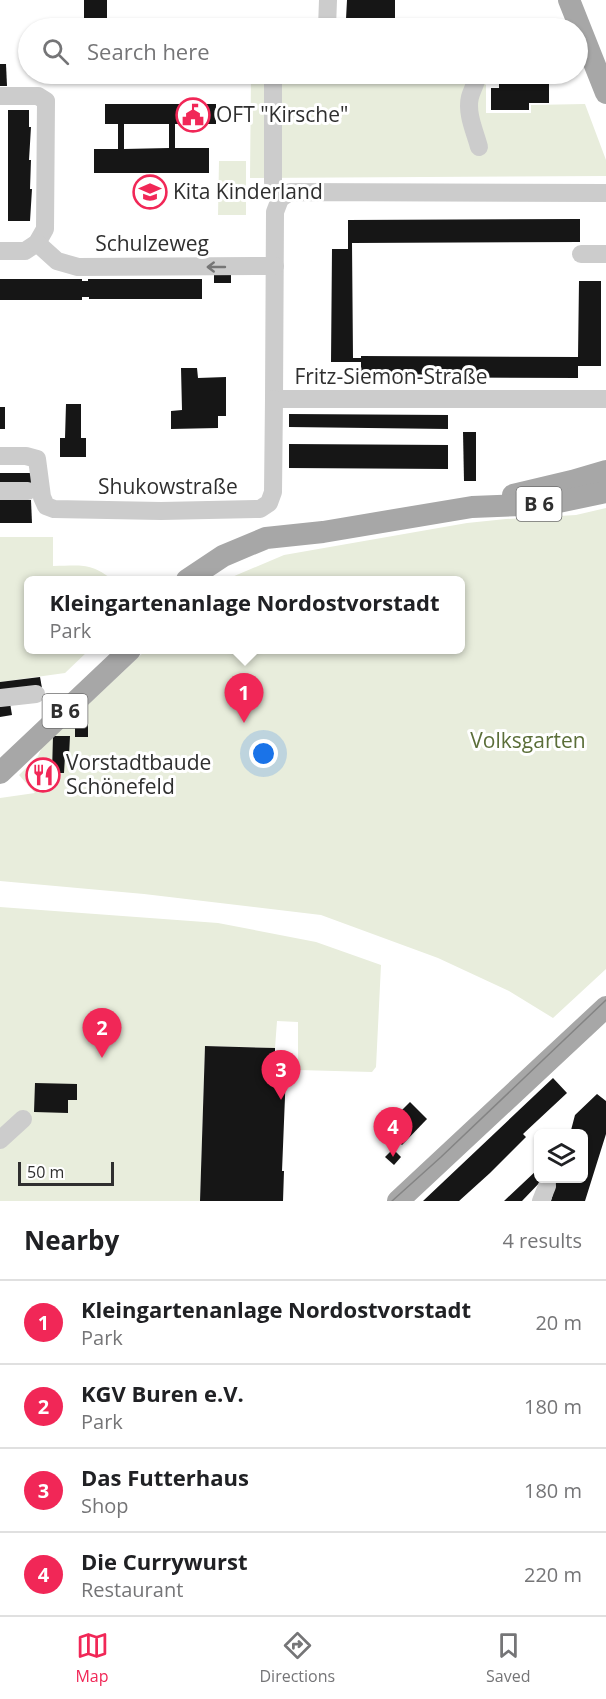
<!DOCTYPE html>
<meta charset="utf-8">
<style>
:root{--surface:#fff;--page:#f2f2f2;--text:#202124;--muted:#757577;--line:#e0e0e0;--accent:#f12757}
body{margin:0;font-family:"Open Sans",sans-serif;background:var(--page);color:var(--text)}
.controls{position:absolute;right:18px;bottom:18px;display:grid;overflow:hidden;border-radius:9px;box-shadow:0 2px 4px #0004}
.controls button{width:54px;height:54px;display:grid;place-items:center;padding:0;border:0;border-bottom:2px solid var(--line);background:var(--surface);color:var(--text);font:30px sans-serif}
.scale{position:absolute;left:18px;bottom:15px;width:96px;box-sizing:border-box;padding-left:6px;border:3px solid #2f2f2f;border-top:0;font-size:16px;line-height:21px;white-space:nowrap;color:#2f2f2f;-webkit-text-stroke:4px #fff;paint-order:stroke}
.you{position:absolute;left:264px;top:754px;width:21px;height:21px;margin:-15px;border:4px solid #fff;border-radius:50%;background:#1a73e8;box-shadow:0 0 0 9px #1a73e833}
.badge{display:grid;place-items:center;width:39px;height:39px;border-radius:50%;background:var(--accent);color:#fff;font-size:20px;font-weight:700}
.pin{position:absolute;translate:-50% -50px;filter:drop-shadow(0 2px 3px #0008)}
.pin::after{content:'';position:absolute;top:32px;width:21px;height:18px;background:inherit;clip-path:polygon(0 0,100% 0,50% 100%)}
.popup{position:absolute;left:24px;top:576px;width:441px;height:78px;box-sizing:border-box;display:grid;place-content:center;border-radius:9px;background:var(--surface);filter:drop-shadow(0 2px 4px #0005);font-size:20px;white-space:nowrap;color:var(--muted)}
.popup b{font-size:22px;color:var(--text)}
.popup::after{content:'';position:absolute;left:50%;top:100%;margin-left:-12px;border:12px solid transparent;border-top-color:var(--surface)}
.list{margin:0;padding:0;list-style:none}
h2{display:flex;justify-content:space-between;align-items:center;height:78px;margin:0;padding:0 24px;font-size:26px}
h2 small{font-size:20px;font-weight:400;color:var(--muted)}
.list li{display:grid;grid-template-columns:39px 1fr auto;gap:18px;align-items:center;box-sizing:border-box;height:84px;padding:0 24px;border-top:2px solid var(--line)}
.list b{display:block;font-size:22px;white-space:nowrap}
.list p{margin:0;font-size:20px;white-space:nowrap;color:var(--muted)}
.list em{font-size:20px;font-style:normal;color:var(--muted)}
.icon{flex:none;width:33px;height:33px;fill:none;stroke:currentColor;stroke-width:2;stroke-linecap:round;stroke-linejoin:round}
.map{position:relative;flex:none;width:606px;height:1201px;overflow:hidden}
.search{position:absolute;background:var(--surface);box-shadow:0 2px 4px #0004;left:18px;right:18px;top:18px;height:66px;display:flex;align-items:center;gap:15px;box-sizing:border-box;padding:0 21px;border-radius:33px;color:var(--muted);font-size:22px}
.sheet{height:414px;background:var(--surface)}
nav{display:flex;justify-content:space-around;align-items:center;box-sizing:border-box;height:84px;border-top:2px solid var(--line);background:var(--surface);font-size:16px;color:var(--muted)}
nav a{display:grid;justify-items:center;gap:3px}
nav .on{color:var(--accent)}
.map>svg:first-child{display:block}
.green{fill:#e8eddc}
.building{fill:#161616;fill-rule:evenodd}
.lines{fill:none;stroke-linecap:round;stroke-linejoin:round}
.minor{stroke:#ccc;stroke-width:18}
.major{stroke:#a7a7a7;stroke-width:22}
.tram{stroke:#848484;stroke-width:1.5}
.oneway{stroke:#767676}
.labels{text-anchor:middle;stroke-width:6;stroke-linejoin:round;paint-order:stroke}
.shield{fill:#fff;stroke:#6d6d6d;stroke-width:1.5}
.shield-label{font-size:20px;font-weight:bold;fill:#2f2f2f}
.poi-label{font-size:21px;fill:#2f2f2f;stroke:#fff;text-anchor:start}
.street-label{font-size:21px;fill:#2f2f2f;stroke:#fff}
.park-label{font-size:21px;fill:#5b6e39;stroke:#fff}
</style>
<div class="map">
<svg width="606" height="1201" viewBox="0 0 606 1201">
<rect width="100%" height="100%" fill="#fff"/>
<!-- green -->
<g class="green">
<polygon points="251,74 475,74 486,85 486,113 531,113 531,105 585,104 606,160 606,176 250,178"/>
<polygon points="219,161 246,161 246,215 218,215"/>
<polygon points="606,508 606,969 553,1018 509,991 438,958 321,915 144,894 0,881 0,798 35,793 19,775 38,756 45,740 62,729 146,650 460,650 460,580 226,580 232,577 284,555 467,523 506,519 576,515"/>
<path d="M0,537H53V566C81,566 89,562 113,580H28V650H89L65,673L0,682Z"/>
<polygon points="0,907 218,923 316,942 381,965 376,1067 372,1072 298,1070 298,1022 277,1021 275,1048 205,1046 200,1201 0,1201"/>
</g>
<!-- building -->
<g class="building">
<rect x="84" y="0" width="23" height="28"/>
<polygon points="347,0 395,0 395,28 337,28 337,19 346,19"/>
<polygon points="0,64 6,64 7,86 0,86"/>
<rect x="84" y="74" width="22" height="4"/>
<polygon points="499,74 549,74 549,103 529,103 529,110 491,110 491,88 499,88"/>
<path d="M105,104H216V124H175V148H209V173H94V149H118V124H105ZM124,124H169V148L124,149Z"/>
<polygon points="8,110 29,110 29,127 31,127 29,160 31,160 30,189 32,189 30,221 8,221"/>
<polygon points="580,219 580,242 352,243 353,358 361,358 361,356 578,357 579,281 601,281 601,366 578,366 578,378 361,377 361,362 331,362 332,249 348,249 348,220"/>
<rect x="214" y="274" width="17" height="9"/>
<polygon points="0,279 82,279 82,281 88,281 88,279 202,279 202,299 89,299 89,297 82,297 82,300 0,300"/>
<polygon points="181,368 197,368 198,378 226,377 226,416 218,416 218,428 171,429 171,411 182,410"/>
<polygon points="66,404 81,404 81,438 86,438 86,457 60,457 60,438 65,438"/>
<rect x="0" y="407" width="5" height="22"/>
<polygon points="289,414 448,415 448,429 289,427"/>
<polygon points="463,432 476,432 476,481 464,481"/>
<polygon points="289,444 448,445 448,469 289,468"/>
<rect x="0" y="473" width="32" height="10"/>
<polygon points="0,500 31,500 32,523 0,523"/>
<polygon points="40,677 42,688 0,693 0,682"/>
<polygon points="10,703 12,715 0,717 0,705"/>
<rect x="75" y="721" width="13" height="16"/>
<polygon points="53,736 70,736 69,756 65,756 64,773 52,773"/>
<polygon points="50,769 51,780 36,782 34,771"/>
<polygon points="205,1046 275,1048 275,1071 286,1072 282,1171 284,1171 283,1201 200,1201"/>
<polygon points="553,1078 567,1093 523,1134 526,1137 490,1173 459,1201 423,1201"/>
<polygon points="35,1083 77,1084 77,1100 68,1100 68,1113 34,1112"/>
<polygon points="597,1094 606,1101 606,1134 585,1201 551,1201 557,1178 584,1178 584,1134 570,1134 575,1115"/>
<polygon points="410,1102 427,1119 402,1145 384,1128"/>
<polygon points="393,1149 401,1157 394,1165 385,1157"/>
<polygon points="538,1169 538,1178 544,1178 522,1201 504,1201"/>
</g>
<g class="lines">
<!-- minor -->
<g class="minor">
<polyline points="480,27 480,28"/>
<polyline points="327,28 328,0"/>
<path d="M477,74C477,83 472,89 470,97C466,113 475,132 479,147"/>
<polyline points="273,83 273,182 280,199"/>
<polyline points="0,96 38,96 46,101 45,229 37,243 25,251 0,251"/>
<polyline points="606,193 290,192 280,199 275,212 274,399 606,399"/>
<polyline points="37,243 57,261 78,267 275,266"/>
<polyline points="581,254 606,254"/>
<polyline points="0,456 26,456 37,459 42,497 46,506 54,509 161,511 260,509 269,503 273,492 274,399"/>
<polyline points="0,491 28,491"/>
<polyline points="0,698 36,694"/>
<polyline points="0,1140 23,1119"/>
<polyline points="541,1201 547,1186"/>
</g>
<!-- major -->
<g class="major">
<polyline points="569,0 606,93"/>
<polyline points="513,495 572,481 606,471"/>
<polyline points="187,580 223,556 266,538 323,532 472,507 549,504 606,492"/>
<polyline points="0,773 130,650"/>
<polyline points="398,1201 606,1007"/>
</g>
<!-- tram -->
<polyline class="tram" points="392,1201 441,1157 606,1000"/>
</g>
<!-- one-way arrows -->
<defs><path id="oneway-shaft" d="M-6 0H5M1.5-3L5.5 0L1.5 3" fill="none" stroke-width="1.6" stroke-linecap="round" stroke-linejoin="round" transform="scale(1.5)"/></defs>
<use class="oneway" href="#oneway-shaft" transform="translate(216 267) rotate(180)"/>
<!-- icons -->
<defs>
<symbol id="civic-ring" viewBox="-11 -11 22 22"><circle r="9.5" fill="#fff" stroke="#f12757" stroke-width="1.5"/><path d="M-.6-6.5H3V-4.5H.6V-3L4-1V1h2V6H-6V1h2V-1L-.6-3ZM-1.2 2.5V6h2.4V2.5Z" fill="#f12757"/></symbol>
<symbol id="school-ring" viewBox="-11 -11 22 22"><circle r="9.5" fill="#fff" stroke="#f12757" stroke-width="1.5"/><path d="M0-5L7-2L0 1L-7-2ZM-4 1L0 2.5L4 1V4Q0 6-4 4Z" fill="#f12757"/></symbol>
<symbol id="restaurant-ring" viewBox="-11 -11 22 22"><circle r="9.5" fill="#fff" stroke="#f12757" stroke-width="1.5"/><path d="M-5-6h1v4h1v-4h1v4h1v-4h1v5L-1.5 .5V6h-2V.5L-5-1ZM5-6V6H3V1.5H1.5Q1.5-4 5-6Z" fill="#f12757"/></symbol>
</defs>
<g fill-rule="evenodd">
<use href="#civic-ring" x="174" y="96" width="38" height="38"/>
<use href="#school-ring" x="131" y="173" width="38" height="38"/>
<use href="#restaurant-ring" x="24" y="756" width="38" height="38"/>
</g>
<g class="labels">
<!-- shield labels -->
<g class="shield">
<rect x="516.5" y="487" width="45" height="34" rx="4.5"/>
<rect x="42.5" y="694" width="45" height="34" rx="4.5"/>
</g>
<g class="shield-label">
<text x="539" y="511">B 6</text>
<text x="65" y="718">B 6</text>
</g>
<!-- poi labels -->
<g class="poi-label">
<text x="216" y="122">OFT "Kirsche"</text>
<text x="173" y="199">Kita Kinderland</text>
<text x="66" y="770">Vorstadtbaude<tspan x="66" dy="24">Schönefeld</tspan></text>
</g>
<!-- street labels -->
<g class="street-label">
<text x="152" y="251">Schulzeweg</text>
<text x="391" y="384">Fritz-Siemon-Straße</text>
<text x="168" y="494">Shukowstraße</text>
</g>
<!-- park labels -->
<g class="park-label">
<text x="528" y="748">Volksgarten</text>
</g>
</g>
</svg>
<div class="controls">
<button><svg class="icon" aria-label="layers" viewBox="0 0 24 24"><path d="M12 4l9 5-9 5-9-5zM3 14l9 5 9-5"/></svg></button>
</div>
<div class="scale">50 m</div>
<div class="you"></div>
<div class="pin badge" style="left:244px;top:723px">1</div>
<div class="popup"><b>Kleingartenanlage Nordostvorstadt</b>Park</div>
<div class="pin badge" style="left:102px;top:1058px">2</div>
<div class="pin badge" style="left:281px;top:1100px">3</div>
<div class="pin badge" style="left:393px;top:1157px">4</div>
<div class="search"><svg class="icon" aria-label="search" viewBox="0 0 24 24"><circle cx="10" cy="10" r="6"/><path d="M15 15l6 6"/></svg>Search here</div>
</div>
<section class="sheet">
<h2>Nearby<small>4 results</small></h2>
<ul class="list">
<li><span class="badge">1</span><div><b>Kleingartenanlage Nordostvorstadt</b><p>Park</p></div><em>20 m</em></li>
<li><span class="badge">2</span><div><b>KGV Buren e.V.</b><p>Park</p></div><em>180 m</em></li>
<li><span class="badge">3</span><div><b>Das Futterhaus</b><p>Shop</p></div><em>180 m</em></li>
<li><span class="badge">4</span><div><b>Die Currywurst</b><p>Restaurant</p></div><em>220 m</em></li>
</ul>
</section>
<nav>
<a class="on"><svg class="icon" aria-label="map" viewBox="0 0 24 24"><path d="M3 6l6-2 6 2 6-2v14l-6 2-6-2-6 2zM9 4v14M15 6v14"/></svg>Map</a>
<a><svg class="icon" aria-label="directions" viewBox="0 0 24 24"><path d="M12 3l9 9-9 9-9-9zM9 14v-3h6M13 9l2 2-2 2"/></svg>Directions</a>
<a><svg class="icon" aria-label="saved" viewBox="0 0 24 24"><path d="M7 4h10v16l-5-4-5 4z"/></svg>Saved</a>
</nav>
